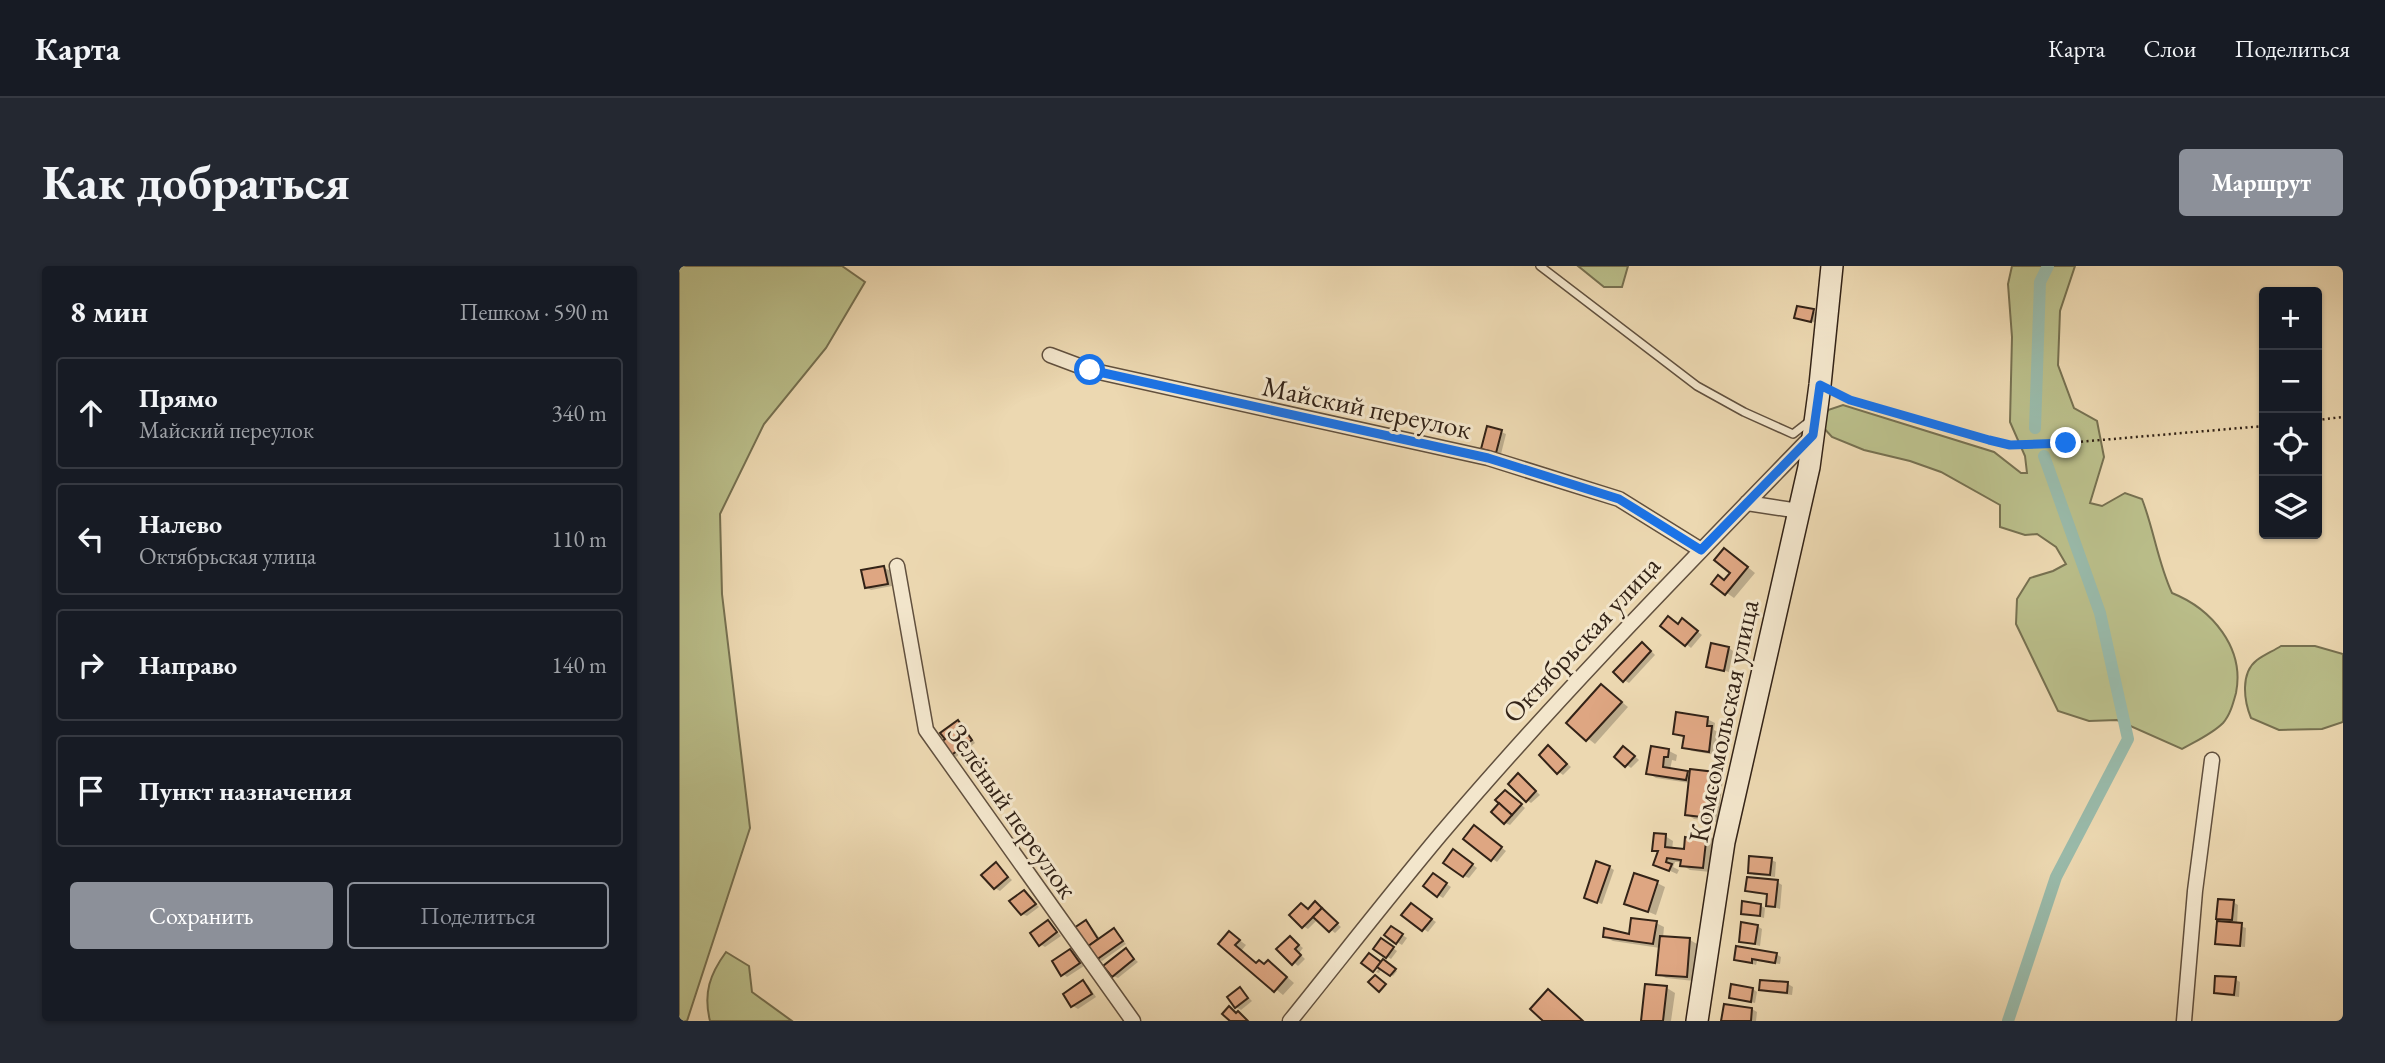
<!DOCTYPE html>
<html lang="ru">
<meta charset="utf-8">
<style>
:root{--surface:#171b24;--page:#242831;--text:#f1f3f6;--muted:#9ea1a6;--line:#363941;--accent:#8c9099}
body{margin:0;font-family:"EB Garamond",serif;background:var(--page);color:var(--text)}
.controls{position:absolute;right:21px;top:21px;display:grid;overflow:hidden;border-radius:7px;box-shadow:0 2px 5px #0004}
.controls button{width:63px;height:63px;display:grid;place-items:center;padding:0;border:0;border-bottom:2px solid var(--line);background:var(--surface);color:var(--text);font:35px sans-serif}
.stop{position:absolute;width:21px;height:21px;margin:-16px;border:5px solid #1a73e8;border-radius:50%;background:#fff}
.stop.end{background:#1a73e8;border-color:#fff;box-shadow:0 2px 7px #0008}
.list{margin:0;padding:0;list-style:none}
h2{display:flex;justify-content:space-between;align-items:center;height:91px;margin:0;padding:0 28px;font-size:30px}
h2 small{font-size:23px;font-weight:400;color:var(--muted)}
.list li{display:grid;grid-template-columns:46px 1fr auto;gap:21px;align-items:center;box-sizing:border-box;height:112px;margin:0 14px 14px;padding:0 14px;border:2px solid var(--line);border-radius:7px}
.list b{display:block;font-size:26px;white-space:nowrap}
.list p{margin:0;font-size:23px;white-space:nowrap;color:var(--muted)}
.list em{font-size:23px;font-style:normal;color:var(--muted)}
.actions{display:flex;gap:14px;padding:21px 28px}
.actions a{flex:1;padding:16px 0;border:2px solid var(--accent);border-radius:7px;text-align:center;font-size:24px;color:var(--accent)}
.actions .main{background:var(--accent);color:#fff}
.icon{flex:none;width:38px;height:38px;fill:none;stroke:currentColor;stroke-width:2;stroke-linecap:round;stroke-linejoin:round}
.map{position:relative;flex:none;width:1664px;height:755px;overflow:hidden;border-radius:7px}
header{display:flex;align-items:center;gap:42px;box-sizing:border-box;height:98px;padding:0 35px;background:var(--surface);border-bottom:2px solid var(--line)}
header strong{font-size:33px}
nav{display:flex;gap:38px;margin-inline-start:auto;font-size:24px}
.intro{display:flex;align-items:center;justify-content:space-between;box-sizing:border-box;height:168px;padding:0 42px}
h1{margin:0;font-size:49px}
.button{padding:18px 32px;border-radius:7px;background:var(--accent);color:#fff;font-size:24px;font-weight:700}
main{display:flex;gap:42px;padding:0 42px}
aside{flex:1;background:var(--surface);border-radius:7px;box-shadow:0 2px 5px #0004}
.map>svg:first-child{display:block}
.green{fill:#babe8a;stroke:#767050;stroke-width:2}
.shadow{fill:#0003}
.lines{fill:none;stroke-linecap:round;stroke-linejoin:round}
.canal{stroke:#99baaa;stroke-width:12}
.building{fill:#dea682;stroke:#332317;stroke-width:2}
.lane-casing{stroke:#61503e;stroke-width:10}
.street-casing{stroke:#61503e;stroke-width:17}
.secondary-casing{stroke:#332317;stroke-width:24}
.path{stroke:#332317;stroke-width:2.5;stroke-dasharray:2 3.5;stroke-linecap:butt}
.lane{stroke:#f3e6cc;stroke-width:7}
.street{stroke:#f3e6cc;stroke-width:14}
.secondary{stroke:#f3e6cc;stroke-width:21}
.route{stroke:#1a73e8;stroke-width:9}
.labels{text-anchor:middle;stroke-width:6;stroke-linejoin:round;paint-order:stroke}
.street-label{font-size:28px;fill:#332317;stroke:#f3e6cc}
</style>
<header>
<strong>Карта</strong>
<nav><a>Карта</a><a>Слои</a><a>Поделиться</a></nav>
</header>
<div class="intro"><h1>Как добраться</h1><a class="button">Маршрут</a></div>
<main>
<aside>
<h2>8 мин<small>Пешком · 590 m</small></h2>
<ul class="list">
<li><svg class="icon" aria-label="ahead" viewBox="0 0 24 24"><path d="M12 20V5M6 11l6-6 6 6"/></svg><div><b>Прямо</b><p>Майский переулок</p></div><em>340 m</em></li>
<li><svg class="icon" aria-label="left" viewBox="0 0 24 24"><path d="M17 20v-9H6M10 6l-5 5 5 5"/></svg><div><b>Налево</b><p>Октябрьская улица</p></div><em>110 m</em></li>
<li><svg class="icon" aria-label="right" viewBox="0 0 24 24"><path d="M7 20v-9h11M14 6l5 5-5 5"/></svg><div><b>Направо</b></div><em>140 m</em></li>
<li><svg class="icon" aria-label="arrive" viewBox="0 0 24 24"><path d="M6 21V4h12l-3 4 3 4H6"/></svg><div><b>Пункт назначения</b></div></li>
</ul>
<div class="actions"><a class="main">Сохранить</a><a>Поделиться</a></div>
</aside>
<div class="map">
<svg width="1664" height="755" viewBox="0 0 1664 755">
<rect width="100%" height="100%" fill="#ecd8b1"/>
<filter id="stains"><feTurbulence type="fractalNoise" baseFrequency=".00286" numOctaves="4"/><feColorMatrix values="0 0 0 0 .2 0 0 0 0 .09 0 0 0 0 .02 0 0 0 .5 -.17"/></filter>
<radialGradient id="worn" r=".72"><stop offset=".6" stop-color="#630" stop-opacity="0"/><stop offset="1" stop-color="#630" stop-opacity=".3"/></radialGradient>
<!-- green -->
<g class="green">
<polygon points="0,0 163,0 186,16 147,82 85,158 41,248 43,328 71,562 8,755 0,755"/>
<polygon points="899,0 949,0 943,21 925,21"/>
<path d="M1333,0H1396L1381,45L1379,99L1395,142L1418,155L1425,191L1411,237L1423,240L1446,227L1463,233C1475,264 1479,297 1493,327C1533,343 1566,382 1557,427C1554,438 1551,449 1544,457C1533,468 1517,475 1503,483L1438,454L1410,455L1379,445L1337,358L1338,333L1351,312L1374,305L1387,298L1377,281L1358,268L1346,269L1321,261V239L1262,206L1231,195L1185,184L1153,171L1142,159L1149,144L1164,139L1315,186L1342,207H1348L1346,190L1331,156L1333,71L1329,18Z"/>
<path d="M1602,380H1636L1664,388V456L1643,463L1600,464L1572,452C1565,435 1561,407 1578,394C1585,389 1594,385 1602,380Z"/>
<path d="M47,686L70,700L73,726L113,755H31C24,727 31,708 47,686Z"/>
</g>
<!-- shadow -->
<g class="shadow">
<polygon points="1134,45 1139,48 1137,57 1117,51"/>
<polygon points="822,166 827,168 822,188 804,183"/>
<polygon points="1053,288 1076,307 1055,332 1035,318 1046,315 1053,306"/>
<polygon points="205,302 210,304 213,320 192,324 187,321"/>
<polygon points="1008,357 1023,369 1012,382 983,359"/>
<polygon points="968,381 976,389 950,417 945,414"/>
<polygon points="1050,382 1054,385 1050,406 1029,400"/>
<polygon points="923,420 949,441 916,478 889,457"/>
<polygon points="1028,453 1036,457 1035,464 1041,467 1037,489 1013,485 1005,481 1006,472 996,467"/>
<polygon points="279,456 284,459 296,477 277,491 272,488"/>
<polygon points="870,481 892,501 884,509 880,506"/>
<polygon points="950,485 960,494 952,502 937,491"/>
<polygon points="990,485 998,489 997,495 993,494 991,504 1012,509 1036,507 1044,512 1039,556 1015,553 1007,548 1011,517 977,512 969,507"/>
<polygon points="844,512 861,529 852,537 848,534"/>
<polygon points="831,529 846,542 831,559 826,557 822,537"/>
<polygon points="800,564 827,585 818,596 786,573"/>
<polygon points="1028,569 1035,573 1032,606 1011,604 1003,599 1003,596 996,596 994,601 1000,604 998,608 976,598 981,587 975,584 986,570 994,575 993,584 1007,585"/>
<polygon points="780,588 798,602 790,612 785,610"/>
<polygon points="1092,594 1097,596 1096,611 1075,609 1071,606"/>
<polygon points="317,599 333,614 321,625 316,622"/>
<polygon points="930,601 935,604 923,638 912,634"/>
<polygon points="759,612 772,621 764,632 759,629"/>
<polygon points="1098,616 1103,619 1101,643 1089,639 1090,629 1073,627 1068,624"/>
<polygon points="978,617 986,621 977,649 948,637"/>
<polygon points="345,626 360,641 348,650 343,648"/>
<polygon points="1554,636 1559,639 1558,659 1567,662 1566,681 1543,679 1538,677 1550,658 1539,652"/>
<polygon points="637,637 662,661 656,667 639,653 629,663 624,660 630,644"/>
<polygon points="1082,640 1086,642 1085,652 1064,647"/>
<polygon points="737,642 757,656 749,666 725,649"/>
<polygon points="369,656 382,670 366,681 361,678"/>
<polygon points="407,656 411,659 422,674 435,664 447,678 423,695 419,693 398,662"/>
<polygon points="977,657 985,661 984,672 1011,674 1018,678 1015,715 987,712 979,708 981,682 934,675 926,671 952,670"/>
<polygon points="1078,660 1083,663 1081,680 1061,675"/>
<polygon points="717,665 728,672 723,679 718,676"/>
<polygon points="551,667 567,679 563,684 579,698 597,701 615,717 604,729 541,678"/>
<polygon points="611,672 624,682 620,687 626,693 619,700 600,683"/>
<polygon points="707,677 718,685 712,693 707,690"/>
<polygon points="391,685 396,687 405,700 388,711 384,708"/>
<polygon points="447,685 459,696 439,712 434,710"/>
<polygon points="1097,688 1102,691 1101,698 1078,695 1077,699 1057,693"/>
<polygon points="706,696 718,705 714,710 703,702 700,707 697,706"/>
<polygon points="1556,713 1561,716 1560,731 1542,729 1537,726"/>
<polygon points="1083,715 1109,718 1114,721 1113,729 1087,726 1082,723"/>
<polygon points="404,716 409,719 417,731 399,743 394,740"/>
<polygon points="968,720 988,722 996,727 992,755 963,755"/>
<polygon points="561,723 573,735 562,744 557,741"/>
<polygon points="1074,723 1078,726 1076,737 1052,731"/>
<polygon points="1046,740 1073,743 1078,746 1077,755 1044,755"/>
</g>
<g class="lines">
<!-- canal -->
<g class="canal">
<polyline points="1356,162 1361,16 1369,0"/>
<polyline points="1329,755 1377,611 1449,473 1421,347 1365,190"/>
</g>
</g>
<!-- building -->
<g class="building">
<polygon points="1118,40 1135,43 1132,56 1115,52"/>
<polygon points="808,160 823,164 817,187 802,183"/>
<polygon points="1045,282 1069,301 1046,329 1032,318 1039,309 1045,314 1051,307 1035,294"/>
<polygon points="205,300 209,318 186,322 182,304"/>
<polygon points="989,350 999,358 1003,352 1019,365 1006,380 981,360"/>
<polygon points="963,376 972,385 944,416 934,406"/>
<polygon points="1032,377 1050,381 1045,405 1027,401"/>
<polygon points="922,418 943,436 907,475 887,457"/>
<polygon points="997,446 1029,451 1028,460 1033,460 1030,486 1003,482 1005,470 994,468"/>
<polygon points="279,454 293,474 271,490 261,477 266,473 261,467"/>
<polygon points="869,479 888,498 878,508 860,489"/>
<polygon points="944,480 956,490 946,501 935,491"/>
<polygon points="972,480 990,483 989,491 985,491 984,501 1009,505 1007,514 967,508"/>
<polygon points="1011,503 1036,506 1031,552 1006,549"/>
<polygon points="839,507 857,525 847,536 829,518"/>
<polygon points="826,524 843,538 833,549 816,534"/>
<polygon points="820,537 833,549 825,558 812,546"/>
<polygon points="795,559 823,581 812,595 784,573"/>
<polygon points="1011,565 1028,567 1024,602 1001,600 1002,594 988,592 987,596 993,598 990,605 974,599 979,585 973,585 975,567 987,568 986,581 1005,583 1006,571 1010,572"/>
<polygon points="774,583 794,598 784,611 764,597"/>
<polygon points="1070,590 1093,592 1091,609 1069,607"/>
<polygon points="917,595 931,600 918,637 905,632"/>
<polygon points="317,596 329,611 315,623 302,609"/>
<polygon points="754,607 768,617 758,631 744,620"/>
<polygon points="955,607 979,615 969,646 945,638"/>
<polygon points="1068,611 1099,614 1096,641 1087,640 1088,628 1066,625"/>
<polygon points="345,624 357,638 342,649 330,635"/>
<polygon points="1539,633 1555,634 1553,654 1537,653"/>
<polygon points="636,635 643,642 623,662 610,649 622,637 629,643"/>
<polygon points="1063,635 1082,638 1081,650 1062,648"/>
<polygon points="732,637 753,653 743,665 722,649"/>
<polygon points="643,642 659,657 650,666 634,651"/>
<polygon points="952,652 978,655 974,678 924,671 925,662 950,668"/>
<polygon points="369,654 378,666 360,680 351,667"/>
<polygon points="407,654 419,673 408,681 395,662"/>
<polygon points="1538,655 1563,657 1561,680 1536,678"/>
<polygon points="1062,656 1079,659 1076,678 1060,676"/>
<polygon points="712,660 724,668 717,678 705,669"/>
<polygon points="435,662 444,675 417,694 408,681"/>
<polygon points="550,665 561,674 556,679 577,697 580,694 585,698 589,694 608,711 595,726 539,678"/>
<polygon points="611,670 620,679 616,683 622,689 613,699 597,683"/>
<polygon points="981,670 1011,672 1008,711 977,709"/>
<polygon points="702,672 715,681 707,692 694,683"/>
<polygon points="1057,680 1098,687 1096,697 1073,693 1073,697 1055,694"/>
<polygon points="447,682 455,693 433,711 424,700"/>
<polygon points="391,683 401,697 382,710 373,695"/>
<polygon points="690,687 702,696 694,706 682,697"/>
<polygon points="704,693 717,703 711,710 698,701"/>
<polygon points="696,709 707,718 700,726 689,716"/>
<polygon points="1536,710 1557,711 1555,729 1535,727"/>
<polygon points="404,714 413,728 392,741 384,728"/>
<polygon points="1081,714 1109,716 1108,727 1080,724"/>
<polygon points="966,718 988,720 984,755 962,755"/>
<polygon points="1052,718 1074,722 1072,736 1050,732"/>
<polygon points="561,721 569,732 556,742 548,731"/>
<polygon points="869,723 904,755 864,755 851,743"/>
<polygon points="1045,738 1073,742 1072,755 1042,755"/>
<polygon points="550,740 557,747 559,745 569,755 551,755 543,748"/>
</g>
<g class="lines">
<defs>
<polyline id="lane" points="861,0 1018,120 1065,146 1114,168 1132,154"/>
<g id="street">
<polyline points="371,89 411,104 809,192 940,233 1022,284"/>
<polyline points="1068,237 1120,245"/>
<polyline points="218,300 247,464 454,755"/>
<path d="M611,755C661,693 710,630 761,569C879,430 1007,300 1134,169"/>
<polyline points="1505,755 1516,625 1533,494"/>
</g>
<polyline id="secondary" points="1018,755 1045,576 1130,201 1141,119 1153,0"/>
</defs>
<!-- lane casing -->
<use href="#lane" class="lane-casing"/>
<!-- street casing -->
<use href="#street" class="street-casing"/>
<!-- secondary casing -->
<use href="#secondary" class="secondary-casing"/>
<!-- path -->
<g class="path">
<polyline points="1157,127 1171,134 1331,179 1387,177 1585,160"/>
<polyline points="1638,154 1664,151"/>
</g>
<!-- lane -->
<use href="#lane" class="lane"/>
<!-- street -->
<use href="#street" class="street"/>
<!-- secondary -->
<use href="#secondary" class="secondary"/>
</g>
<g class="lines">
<!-- route -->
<polyline class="route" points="411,104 809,192 940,233 1022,284 1134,169 1141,119 1171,134 1310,174 1331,179 1387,177"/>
</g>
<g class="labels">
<!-- street labels -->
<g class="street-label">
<text transform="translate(688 141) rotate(12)" y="10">Майский переулок</text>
<text transform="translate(902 373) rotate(-47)" y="10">Октябрьская улица</text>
<text transform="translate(1044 455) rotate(-78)" y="10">Комсомольская улица</text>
<text transform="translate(334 545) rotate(55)" y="10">Зелёный переулок</text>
</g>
</g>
<rect width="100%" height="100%" filter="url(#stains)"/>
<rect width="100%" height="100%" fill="url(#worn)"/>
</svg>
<div class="controls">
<button>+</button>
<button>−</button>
<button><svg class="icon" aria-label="locate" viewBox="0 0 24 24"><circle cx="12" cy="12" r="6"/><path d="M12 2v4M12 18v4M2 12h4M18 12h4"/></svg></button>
<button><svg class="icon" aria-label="layers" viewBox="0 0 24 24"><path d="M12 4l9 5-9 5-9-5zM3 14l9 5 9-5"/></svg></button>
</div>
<div class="stop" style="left:411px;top:104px"></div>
<div class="stop end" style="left:1387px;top:177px"></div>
</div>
</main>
